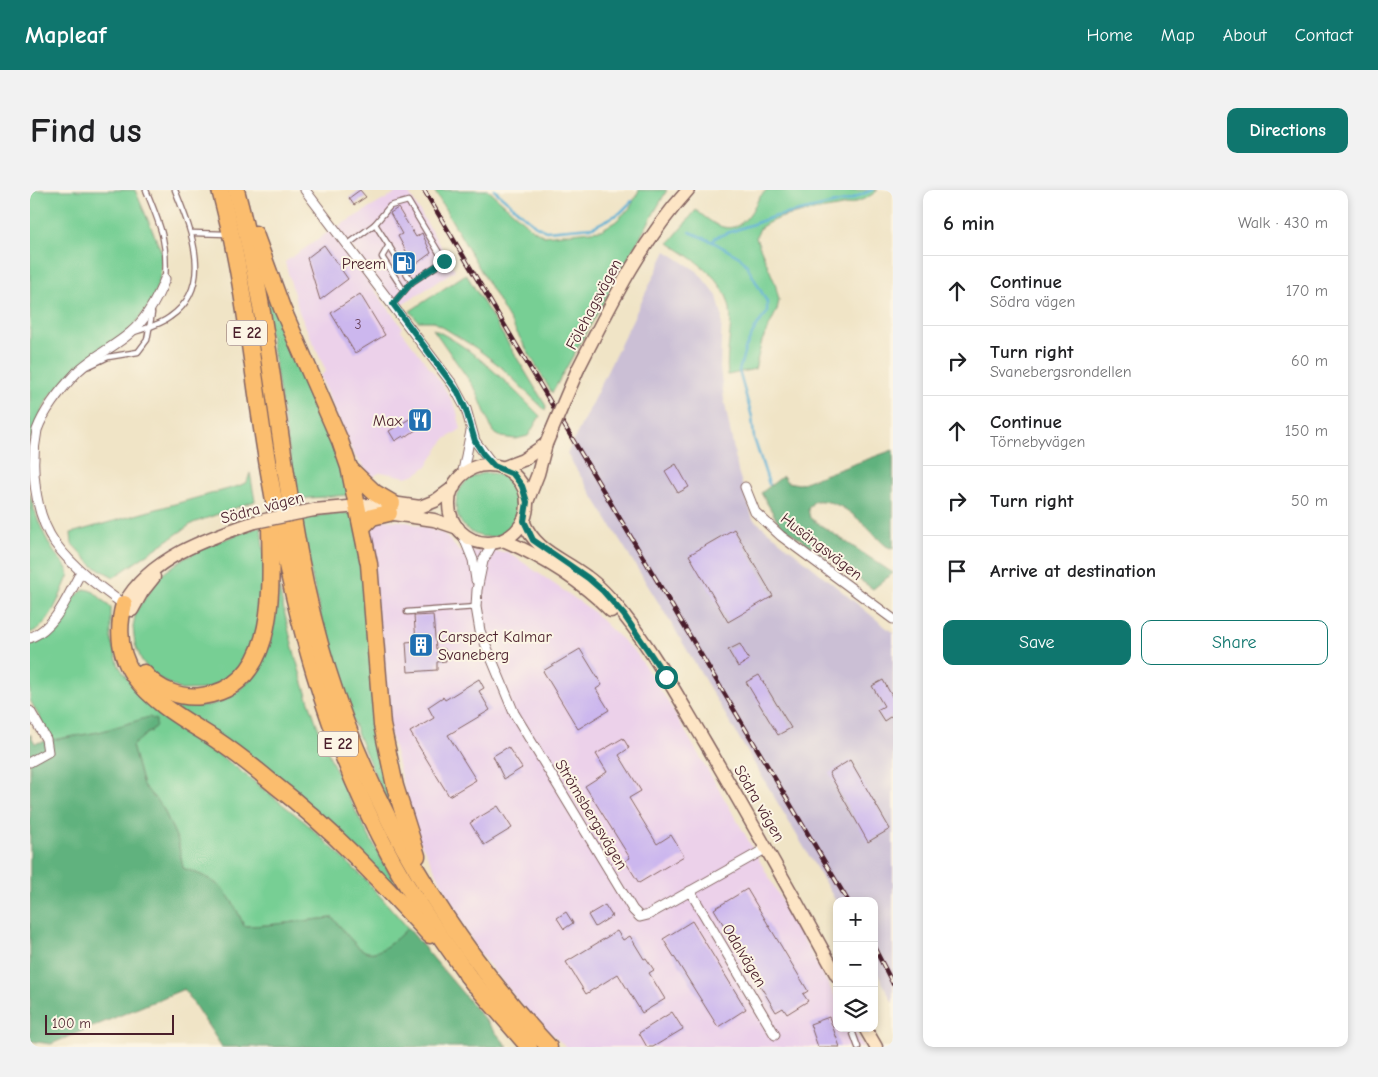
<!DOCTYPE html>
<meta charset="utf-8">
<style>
:root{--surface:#fff;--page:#f2f2f2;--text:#202124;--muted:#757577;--line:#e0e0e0;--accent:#0f766e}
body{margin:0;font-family:"Comic Neue",sans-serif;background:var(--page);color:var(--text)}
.controls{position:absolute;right:15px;bottom:15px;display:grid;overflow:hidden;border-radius:10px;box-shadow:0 2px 8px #0003}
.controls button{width:45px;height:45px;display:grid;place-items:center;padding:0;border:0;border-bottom:1px solid var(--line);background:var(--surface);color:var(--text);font:25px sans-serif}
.scale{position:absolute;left:15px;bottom:12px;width:129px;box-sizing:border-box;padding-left:5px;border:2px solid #4a1f2b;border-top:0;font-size:14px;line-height:18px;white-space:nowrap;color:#4a1f2b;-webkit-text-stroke:4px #fcf5e5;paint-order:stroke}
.stop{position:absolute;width:15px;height:15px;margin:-11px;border:4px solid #0f766e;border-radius:50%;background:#fff}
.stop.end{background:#0f766e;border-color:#fff;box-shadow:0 1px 5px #0008}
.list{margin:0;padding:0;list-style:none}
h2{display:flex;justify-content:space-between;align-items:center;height:65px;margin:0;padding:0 20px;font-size:21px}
h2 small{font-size:16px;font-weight:400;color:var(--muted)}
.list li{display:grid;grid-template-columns:32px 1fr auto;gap:15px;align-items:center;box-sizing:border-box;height:70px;padding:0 20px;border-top:1px solid var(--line)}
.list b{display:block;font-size:19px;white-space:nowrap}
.list p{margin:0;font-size:16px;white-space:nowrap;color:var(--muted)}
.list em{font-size:16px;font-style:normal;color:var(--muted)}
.actions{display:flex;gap:10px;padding:15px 20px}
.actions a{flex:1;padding:11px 0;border:1px solid var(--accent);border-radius:10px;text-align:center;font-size:18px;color:var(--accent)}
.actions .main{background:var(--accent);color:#fff}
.icon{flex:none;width:28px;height:28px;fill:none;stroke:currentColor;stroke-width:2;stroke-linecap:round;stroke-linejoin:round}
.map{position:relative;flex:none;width:863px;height:857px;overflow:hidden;border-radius:10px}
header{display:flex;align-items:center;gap:30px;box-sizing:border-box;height:70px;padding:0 25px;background:var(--accent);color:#fff}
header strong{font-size:24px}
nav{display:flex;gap:28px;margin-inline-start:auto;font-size:18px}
.intro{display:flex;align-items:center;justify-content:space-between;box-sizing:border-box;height:120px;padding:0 30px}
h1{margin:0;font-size:35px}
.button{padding:12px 22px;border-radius:10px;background:var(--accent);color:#fff;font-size:18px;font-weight:700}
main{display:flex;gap:30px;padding:0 30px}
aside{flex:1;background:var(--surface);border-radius:10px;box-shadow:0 2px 8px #0003}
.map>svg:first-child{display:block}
.built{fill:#ecd1ea}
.industrial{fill:#cbbfd5}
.green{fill:#77cf94;stroke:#607760}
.forest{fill:#61b27e;stroke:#566854}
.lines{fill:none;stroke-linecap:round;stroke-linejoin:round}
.stream{stroke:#57aed4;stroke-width:2.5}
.building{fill:#ccb7ee}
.lane-casing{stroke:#846461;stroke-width:7}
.street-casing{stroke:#846461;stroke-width:11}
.secondary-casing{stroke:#846461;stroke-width:15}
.highway-casing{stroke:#846461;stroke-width:19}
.lane{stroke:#fff;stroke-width:4.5}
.street{stroke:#fff;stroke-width:9}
.secondary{stroke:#fde5c5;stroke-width:12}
.highway{stroke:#fbbd6e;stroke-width:16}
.rail-casing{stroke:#4a1f2b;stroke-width:4.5}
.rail{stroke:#fcf5e5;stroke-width:2.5;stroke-dasharray:8;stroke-linecap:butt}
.secondary-bridge-casing{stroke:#846461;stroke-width:15;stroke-linecap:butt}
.secondary-bridge{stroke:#fde5c5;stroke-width:12}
.route{stroke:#0f766e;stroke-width:6}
.labels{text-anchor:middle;stroke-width:4;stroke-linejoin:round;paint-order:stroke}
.number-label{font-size:14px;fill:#6a455c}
.shield{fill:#fcf5e5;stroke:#7f5f63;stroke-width:1}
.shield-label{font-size:15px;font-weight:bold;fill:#4a1f2b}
.poi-label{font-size:16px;fill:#4a1f2b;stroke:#fcf5e5;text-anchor:end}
.street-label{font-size:16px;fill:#4a1f2b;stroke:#fcf5e5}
</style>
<header>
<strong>Mapleaf</strong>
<nav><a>Home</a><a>Map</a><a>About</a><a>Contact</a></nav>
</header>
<div class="intro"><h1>Find us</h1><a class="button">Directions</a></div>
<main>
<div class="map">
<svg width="863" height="857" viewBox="0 0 863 857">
<rect width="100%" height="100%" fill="#fcf5e5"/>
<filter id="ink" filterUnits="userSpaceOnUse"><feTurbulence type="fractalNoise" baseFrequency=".02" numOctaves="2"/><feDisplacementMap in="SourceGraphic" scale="10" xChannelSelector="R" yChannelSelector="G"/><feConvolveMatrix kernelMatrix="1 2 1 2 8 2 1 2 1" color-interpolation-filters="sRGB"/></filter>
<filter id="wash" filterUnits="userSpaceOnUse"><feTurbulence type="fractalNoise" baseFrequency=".0096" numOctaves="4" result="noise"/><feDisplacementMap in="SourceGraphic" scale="20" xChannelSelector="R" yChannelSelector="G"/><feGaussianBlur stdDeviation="1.12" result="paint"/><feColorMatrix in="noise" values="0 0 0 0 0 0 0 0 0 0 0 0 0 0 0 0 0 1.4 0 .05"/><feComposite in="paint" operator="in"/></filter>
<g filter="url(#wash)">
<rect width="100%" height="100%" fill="#f0e4c6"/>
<!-- built -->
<g class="built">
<polygon points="371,0 377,0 425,80 369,117 307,37"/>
<polygon points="300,41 373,138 371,140 412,194 426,218 431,239 414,250 397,276 386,284 376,287 351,282 342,287 324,265 290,186 296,181 269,122 255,72"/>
<polygon points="354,330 374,331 413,343 429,361 478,362 560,419 607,464 635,507 712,639 807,810 807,838 823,838 833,857 536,857 496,820 447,760 385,642 360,542 339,345 346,334"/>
</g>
<!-- industrial -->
<polygon class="industrial" points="636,61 667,81 687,106 692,126 690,178 694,209 708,281 723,329 863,443 863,813 844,777 844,711 807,711 807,713 644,438 537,264"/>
<!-- green -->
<g class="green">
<polygon points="0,0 105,0 133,65 130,87 122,112 99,141 46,178 18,208 4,239 0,256"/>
<polygon points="404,0 458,0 501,38 514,46 571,40 585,32 600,18 609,0 637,0 522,203"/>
<path d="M737,0H848C819,26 762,14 730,38L726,48L745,93L749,110L747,120L732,151L725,179L698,185C695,163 703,139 700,119C695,88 663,69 639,53L666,20C683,34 701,49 719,25C726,16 727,7 737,0Z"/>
<polygon points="227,65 311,269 318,305 267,309"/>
<polygon points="436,84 516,216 515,220 470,176 446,158 403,131 388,131 380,121"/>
<path d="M403,139C445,159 477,193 510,226L498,246L486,249L471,247L463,242L446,200Z"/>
<polygon points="220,283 225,311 163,333 84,387 63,376 42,354 41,343 209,296 217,292"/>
<circle cx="458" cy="315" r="32"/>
<path d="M0,303C4,323 13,344 24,362C30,370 37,375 39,385C29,406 22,434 0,443Z"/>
<path d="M315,323L322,324L326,329L369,631L366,632C346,588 326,544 311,498C292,442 281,384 270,327Z"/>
<polygon points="231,336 235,377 234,405 226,451 207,484 184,499 151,500 121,484 111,469 105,454 103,437 106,421 130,386 151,370 182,354"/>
<path d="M249,398C262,459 278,519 304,576C324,621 348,663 373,706L136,510C144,512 153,515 162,516C203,520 233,481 242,444C246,430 247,413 249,398Z"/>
<path d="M56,399L64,402L81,418V449L89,476L105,500L138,528L203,575L276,633L334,688L378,738C337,777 335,766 303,728C273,730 244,736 214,736C198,699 190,691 153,678L148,651L133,618L113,595L102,556L105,551L122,541L69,542L22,550L0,510V453C10,449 20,445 27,436C37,422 39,407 56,399Z"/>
</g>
<!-- forest -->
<g class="forest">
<path d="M863,260V359L856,356C836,338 815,308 784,311L778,319L780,328L863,383L843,399L750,335L731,303L753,286L757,292L769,294Z"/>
<path d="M119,527L126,530V536L102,556L113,595L133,618L148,651L153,678C190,691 198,699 214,736C244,736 273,730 303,728C335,766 337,777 378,738L478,857H192L154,799L21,854L0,851V544L5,553L69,542Z"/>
</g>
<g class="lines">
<!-- stream -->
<g class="stream">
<polyline points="464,0 506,36 516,41 563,37 590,23 602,11"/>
<polyline points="660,42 683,52 711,68 716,74 737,112 737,123 727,135 715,159 709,181 722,227 724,248 739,294"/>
<polyline points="683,52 686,47 743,27 819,10 842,0"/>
</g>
</g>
<g id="blocks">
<!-- building -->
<g class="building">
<polygon points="330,0 336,7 324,15 319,8"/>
<polygon points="368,18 386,47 392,43 401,63 379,79 371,67 377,63 368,46 372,44 360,23"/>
<polygon points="294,55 318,89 290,110 277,68"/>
<polygon points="330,104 355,145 325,163 301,123"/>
<polygon points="393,221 399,231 374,248 373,246 365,251 359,241"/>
<polygon points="646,274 659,297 648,303 635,281"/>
<polygon points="704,339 743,406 698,432 659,365"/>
<polygon points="403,425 406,459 415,459 416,471 407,472 407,480 378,482 376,452 386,451 384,426"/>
<polygon points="710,454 719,470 708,477 698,460"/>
<polygon points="550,459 572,495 566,499 579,520 548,539 513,481"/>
<polygon points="729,485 761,538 748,545 716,492"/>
<polygon points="449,489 454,498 449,501 460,520 418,545 446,590 419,606 380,542 404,528 398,517 413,507 415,510"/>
<polygon points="853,490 863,508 863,525 854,531 847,520 854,516 842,496"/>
<polygon points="593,548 599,558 589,565 611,601 599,608 627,654 641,645 654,666 609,693 595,671 600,668 555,596 577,582 566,564"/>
<polygon points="478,557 492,578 474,589 463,566"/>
<polygon points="820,570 860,639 838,652 799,583"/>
<polygon points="468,616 482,638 454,655 440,633"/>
<polygon points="717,699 778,801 773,804 778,811 757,824 753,818 746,822 684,719"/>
<polygon points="575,715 582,726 565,737 558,725"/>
<polygon points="536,722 543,733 534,739 527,728"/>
<polygon points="662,731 716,819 688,837 633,749"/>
<polygon points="587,741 593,750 600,746 614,769 616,768 624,780 619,783 635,809 612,823 588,784 556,804 536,772"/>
<polygon points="642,822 653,839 623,857 617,857 609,843"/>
<polygon points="799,827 810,857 788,857 780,834"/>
</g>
</g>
</g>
<g filter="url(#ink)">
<use href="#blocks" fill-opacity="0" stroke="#846461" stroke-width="1"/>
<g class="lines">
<defs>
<g id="lane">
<path d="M116,0C130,35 138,51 135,89"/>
<polyline points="345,34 360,16 378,11 414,71 382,92"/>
<polyline points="163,43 196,44"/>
<polyline points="317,55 345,34 382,92 363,114"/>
<polyline points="359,55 352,67 374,101"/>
<path d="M104,142C116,138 130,135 140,127C185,96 161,40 145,0"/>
<polyline points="59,176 78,167 108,162 117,150 122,123"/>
<polyline points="377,422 446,417"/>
<polyline points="821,838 828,857"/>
</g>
<g id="street">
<polyline points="275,0 423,195 436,219 445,251 464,276"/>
<polyline points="432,286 441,241"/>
<polyline points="715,297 725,322 751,346 863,429"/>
<polyline points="432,343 443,370 446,390"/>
<polyline points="463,353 453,371 447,400 446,417 450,441 484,523 603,720 610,727 618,725 737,658"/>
<path d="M96,416C71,398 44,379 25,353C4,323 0,275 7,240C15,218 32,198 48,181C64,166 84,157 100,143C117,129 127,109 135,89"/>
<path d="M0,448C27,436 37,407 51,382"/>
<polyline points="0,521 16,549 18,562 0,572"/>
<polyline points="660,701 745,845"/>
</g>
<g id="secondary">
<path d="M548,179C580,116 610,53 658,0"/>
<circle cx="458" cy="314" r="39"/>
<polyline points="472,278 493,270 516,254"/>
<polyline points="497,312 508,284 516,254"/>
<polyline points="284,320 362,313 390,317 405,311 424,297"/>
<polyline points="350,322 404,330 428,338"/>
<path d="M493,331C506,362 531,367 557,387C571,397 583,411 594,425C625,464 649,509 675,552C720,629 764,707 807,786"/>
<path d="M473,350C513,367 550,390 581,421"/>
<path d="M94,414C119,368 178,348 225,332"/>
<polyline points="102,420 112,402 124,387"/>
<polyline points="835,838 846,857"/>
</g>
<g id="highway">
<path d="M190,0C216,94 223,193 240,288C264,424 295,548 362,670C386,713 415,753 444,794"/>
<path d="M206,0C239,122 247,249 271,373C305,555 393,722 519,857"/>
<polyline points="225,44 252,118 310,251 319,277 339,374 352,535 365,596 387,666"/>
<polyline points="320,279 345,303 362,313"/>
<polyline points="333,336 342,327 359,323"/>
<path d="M94,414C87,440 89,464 104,486C124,514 157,531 185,549C206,563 226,579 245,595C302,639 351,692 400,745"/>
<path d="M114,483C128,500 151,509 172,506C252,496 240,389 240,331"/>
<polyline points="437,785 499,857"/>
</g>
</defs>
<!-- lane casing -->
<use href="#lane" class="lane-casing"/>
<!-- street casing -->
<use href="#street" class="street-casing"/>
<!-- secondary casing -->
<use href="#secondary" class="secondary-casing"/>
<!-- highway casing -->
<use href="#highway" class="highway-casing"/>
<!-- lane -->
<use href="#lane" class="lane"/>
<!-- street -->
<use href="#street" class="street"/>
<!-- secondary -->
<use href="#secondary" class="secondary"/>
<!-- highway -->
<use href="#highway" class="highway"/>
<defs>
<g id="rail">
<polyline points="394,0 818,711"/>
<polyline points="844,757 863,794"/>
</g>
</defs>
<!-- rail casing -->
<use href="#rail" class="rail-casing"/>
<!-- rail -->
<use href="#rail" class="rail"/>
<defs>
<g id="secondary-bridge">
<polyline points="516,254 548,179"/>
<polyline points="225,332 284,320"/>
</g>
</defs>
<!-- secondary-bridge casing -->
<use href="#secondary-bridge" class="secondary-bridge-casing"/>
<!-- secondary-bridge -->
<use href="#secondary-bridge" class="secondary-bridge"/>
</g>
</g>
<g class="lines" filter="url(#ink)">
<!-- route -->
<polyline class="route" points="414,71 382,92 363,114 428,202 436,220 445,251 453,264 464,276 483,284 492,296 497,312 494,331 503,350 558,388 573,401 594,425 636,487"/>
</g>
<!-- icons -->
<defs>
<symbol id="fuel-square" viewBox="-11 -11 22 22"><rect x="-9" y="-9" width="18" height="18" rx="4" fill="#1f6fb2" stroke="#fcf5e5"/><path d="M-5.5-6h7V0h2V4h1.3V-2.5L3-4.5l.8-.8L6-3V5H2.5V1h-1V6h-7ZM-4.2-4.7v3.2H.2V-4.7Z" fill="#fff"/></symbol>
<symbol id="restaurant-square" viewBox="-11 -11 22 22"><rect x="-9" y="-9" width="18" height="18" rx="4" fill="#1f6fb2" stroke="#fcf5e5"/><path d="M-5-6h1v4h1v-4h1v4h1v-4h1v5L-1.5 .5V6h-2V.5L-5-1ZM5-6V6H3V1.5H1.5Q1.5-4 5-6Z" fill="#fff"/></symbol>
<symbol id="building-square" viewBox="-11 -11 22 22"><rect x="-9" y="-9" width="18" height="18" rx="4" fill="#1f6fb2" stroke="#fcf5e5"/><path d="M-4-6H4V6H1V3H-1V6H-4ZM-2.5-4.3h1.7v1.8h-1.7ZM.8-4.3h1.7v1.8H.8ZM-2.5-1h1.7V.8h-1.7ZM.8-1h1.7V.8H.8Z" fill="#fff"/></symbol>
</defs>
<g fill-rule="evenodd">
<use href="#fuel-square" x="360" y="59" width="28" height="28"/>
<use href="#restaurant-square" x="376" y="216" width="28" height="28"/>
<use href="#building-square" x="377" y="441" width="28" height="28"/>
</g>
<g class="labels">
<!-- number labels -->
<g class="number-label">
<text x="328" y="139">3</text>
</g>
<!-- shield labels -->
<g class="shield">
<rect x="197" y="130.5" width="40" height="25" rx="4"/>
<rect x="288" y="541.5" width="40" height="25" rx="4"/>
</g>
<g class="shield-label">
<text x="217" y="148">E 22</text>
<text x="308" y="559">E 22</text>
</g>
<!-- poi labels -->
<g class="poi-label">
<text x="356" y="79">Preem</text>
<text x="372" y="236">Max</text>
<text x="408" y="452" text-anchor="start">Carspect Kalmar<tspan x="408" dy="18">Svaneberg</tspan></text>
</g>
<!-- street labels -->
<g class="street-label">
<text transform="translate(563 114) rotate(-62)" y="6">Fölehagsvägen</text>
<text transform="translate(232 317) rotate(-15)" y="6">Södra vägen</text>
<text transform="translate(792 356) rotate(38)" y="6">Husängsvägen</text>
<text transform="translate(730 613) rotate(60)" y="6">Södra vägen</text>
<text transform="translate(562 624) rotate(59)" y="6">Strömsbergsvägen</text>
<text transform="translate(715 765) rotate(59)" y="6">Odalvägen</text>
</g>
</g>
</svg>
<div class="controls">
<button>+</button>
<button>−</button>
<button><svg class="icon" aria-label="layers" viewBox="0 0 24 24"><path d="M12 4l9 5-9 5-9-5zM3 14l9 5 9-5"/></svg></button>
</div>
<div class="scale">100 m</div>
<div class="stop" style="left:636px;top:487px"></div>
<div class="stop end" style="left:414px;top:71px"></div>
</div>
<aside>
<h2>6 min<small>Walk · 430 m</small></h2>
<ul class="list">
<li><svg class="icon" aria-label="ahead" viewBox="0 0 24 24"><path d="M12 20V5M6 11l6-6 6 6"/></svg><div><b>Continue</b><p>Södra vägen</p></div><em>170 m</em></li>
<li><svg class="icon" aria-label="right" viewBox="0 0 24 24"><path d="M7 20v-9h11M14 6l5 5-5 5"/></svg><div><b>Turn right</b><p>Svanebergsrondellen</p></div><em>60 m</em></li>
<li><svg class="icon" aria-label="ahead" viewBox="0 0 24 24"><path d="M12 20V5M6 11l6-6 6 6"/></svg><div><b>Continue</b><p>Törnebyvägen</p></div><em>150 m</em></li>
<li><svg class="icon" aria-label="right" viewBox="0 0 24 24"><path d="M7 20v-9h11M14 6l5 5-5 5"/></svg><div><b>Turn right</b></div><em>50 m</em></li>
<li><svg class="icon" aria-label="arrive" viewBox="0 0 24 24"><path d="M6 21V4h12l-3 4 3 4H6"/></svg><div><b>Arrive at destination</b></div></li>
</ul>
<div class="actions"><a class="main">Save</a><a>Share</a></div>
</aside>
</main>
